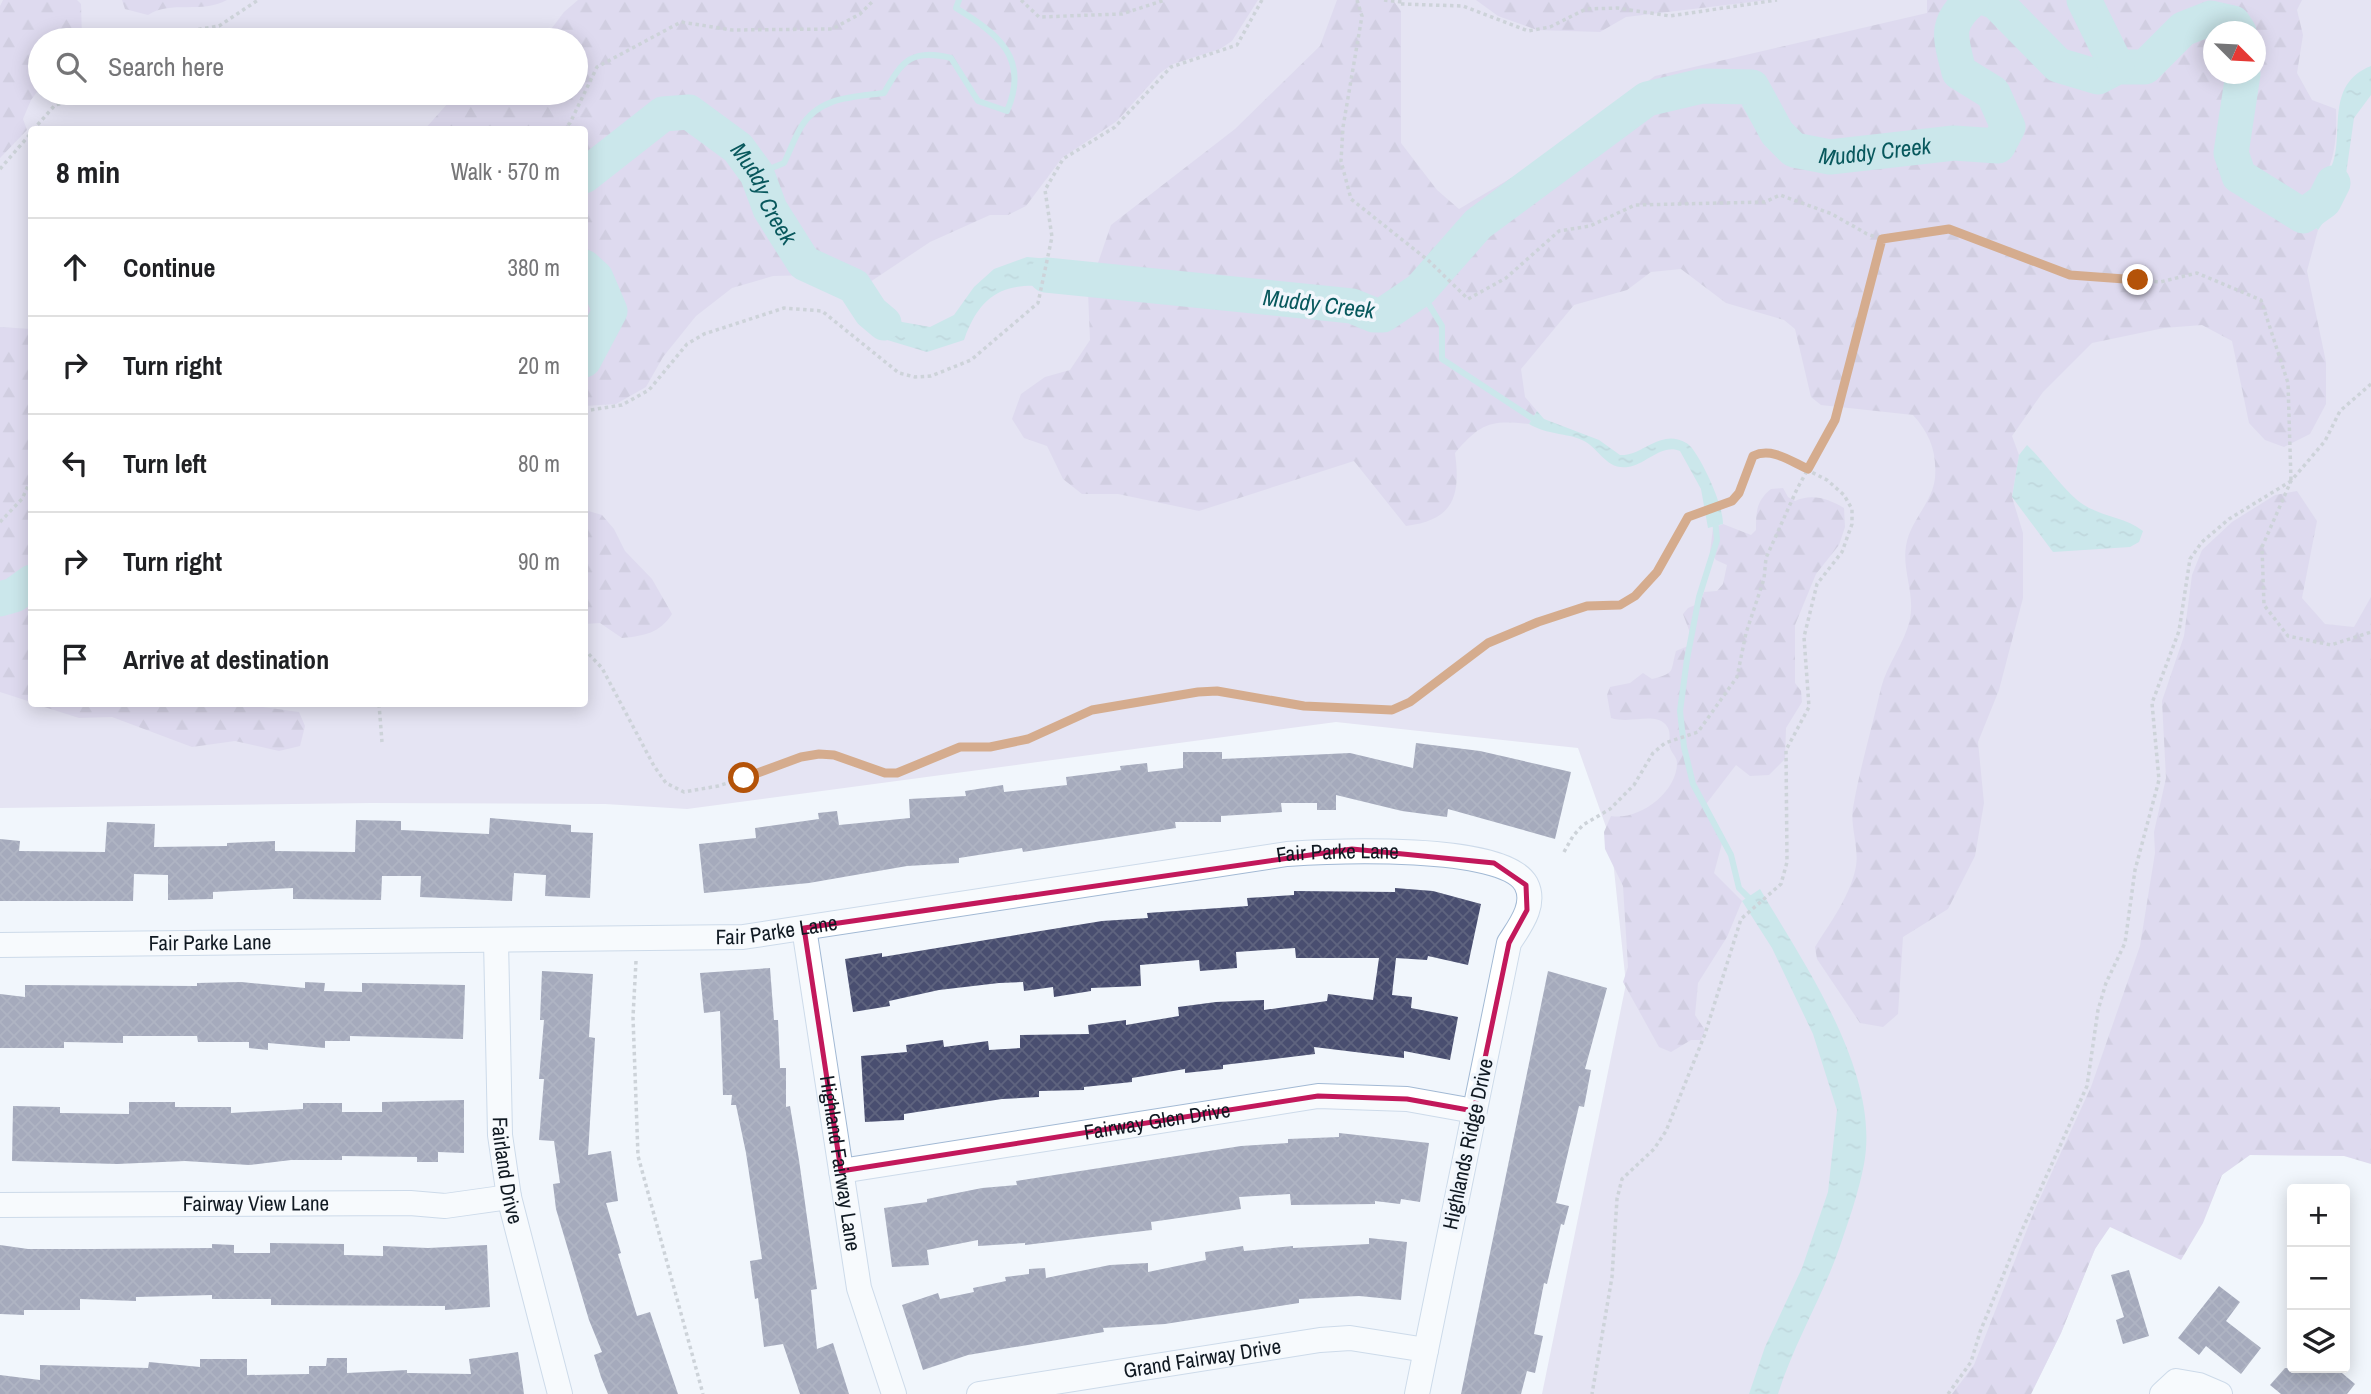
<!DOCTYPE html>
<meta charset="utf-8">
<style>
:root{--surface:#fff;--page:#f6f6f6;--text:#202124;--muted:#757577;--line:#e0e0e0}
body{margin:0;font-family:"Archivo Narrow",sans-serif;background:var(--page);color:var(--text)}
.controls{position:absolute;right:21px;bottom:21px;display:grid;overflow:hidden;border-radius:7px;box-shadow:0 4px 18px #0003}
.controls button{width:63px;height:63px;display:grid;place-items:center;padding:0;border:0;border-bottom:2px solid var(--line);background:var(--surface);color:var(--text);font:35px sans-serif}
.compass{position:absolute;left:2203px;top:21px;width:63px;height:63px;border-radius:50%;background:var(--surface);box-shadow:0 4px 18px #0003;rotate:114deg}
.stop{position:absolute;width:21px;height:21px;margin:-16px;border:5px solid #b45309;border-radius:50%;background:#fff}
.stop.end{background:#b45309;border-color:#fff;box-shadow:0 2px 7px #0008}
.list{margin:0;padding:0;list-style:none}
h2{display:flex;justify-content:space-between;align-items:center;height:91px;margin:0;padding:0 28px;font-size:30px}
h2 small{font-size:23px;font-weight:400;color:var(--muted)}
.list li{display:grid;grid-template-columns:46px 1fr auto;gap:21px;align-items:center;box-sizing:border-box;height:98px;padding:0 28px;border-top:2px solid var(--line)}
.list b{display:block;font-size:26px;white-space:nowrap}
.list em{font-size:23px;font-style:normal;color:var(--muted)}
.icon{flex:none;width:38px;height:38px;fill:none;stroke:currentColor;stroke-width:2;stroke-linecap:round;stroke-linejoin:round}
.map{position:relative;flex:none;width:2371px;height:1394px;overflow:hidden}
.search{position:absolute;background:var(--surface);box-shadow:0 4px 18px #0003;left:28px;top:28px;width:560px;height:77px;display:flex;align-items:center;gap:18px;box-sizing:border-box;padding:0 24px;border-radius:38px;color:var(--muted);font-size:26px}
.panel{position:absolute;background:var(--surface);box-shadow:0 4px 18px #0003;left:28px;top:126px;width:560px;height:581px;border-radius:7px}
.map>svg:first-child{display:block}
.green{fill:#d7cee8;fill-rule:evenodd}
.forest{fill:url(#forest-firs);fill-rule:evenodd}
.water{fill:url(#water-ripples)}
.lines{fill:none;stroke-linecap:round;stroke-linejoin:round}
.stream{stroke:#9dd4d8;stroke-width:6}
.river{stroke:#9dd4d8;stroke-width:35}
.building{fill:url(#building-cross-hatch)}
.street-casing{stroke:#a2b9d4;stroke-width:26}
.path{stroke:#a3a9b0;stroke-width:3.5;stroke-dasharray:3.5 3.5;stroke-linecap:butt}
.street{stroke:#fff;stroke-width:24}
.route{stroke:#b45309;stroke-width:9}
.marked{fill:none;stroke:#c2185b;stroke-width:5;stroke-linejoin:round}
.labels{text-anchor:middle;stroke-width:7;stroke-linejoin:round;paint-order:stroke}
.street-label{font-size:21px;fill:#101922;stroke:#f1f6fc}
.water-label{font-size:23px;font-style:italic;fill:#08585d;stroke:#f1f6fc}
</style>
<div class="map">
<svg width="2371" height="1394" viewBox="0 0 2371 1394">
<defs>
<pattern id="forest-firs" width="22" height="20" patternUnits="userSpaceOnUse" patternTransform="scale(1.75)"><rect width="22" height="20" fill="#c7b9e0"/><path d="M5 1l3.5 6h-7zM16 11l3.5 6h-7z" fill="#aa9ec0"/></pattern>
<pattern id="water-ripples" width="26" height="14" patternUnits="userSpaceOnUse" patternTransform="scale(1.75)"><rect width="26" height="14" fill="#9dd4d8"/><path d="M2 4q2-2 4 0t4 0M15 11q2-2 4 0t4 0" fill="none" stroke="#86b5b9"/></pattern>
<pattern id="building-cross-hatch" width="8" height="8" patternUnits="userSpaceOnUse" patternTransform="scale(1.75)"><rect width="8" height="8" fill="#494e70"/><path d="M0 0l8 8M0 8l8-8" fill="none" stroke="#5f647f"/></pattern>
</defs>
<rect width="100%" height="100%" fill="#f1f6fc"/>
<!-- green -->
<path class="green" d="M0,0H2371V776L2095,1249L2061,1333L2031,1394H1542L1626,984L1611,841L1578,748L1336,722L687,809L605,804L371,803L0,808ZM2214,32H2256V74H2214ZM40,40H576V93H40ZM32,130H584V704H32Z"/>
<!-- forest -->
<g class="forest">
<polygon points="3,0 77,0 81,4 82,40 40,40 40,88 31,100 23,119 27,130 0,158 0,6"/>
<path d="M122,0H227C202,14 171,0 148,15L125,9Z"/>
<polygon points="578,0 1258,0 1232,41 1220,49 1173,64 1160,73 1117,121 1062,158 1026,206 1008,215 990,215 930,242 870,282 837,292 812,275 773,276 732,288 696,316 663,357 646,387 616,404 585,406 584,130 424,130 457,93 576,93 576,40 543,40 564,12"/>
<path d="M1337,0H1393L1401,11V143L1437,190L1459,209L1545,158L1655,76L1927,13V0H2302L2297,10L2303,35L2297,73L2312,100L2336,109C2338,160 2328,173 2303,216L2318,230L2307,271L2326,362V404L2310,434L2284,447L2265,440L2249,423L2232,341L2202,325L2164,328L2092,343L2043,392L2012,436L2019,455L2012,497L2023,533V598L1999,690L1978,742L1984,803L1975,856L1948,909L1903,937L1898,1014L1883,1027L1860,1023L1817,959L1815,947C1830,923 1851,895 1856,866C1859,847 1850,826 1853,808C1860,767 1872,728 1881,688C1887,664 1905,643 1910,619C1915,593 1902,571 1906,546C1910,520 1932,504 1935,478C1937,452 1930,434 1913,415L1821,405L1811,397L1795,329L1784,320L1726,303L1681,269L1651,272L1627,290L1574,305L1521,369L1525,397L1537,411L1529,424C1490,420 1481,423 1455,453C1461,497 1453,520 1406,526L1354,461L1199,511L1118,494H1082L1063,479L1047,446L1024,438L1012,419L1021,394L1045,377L1070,370L1090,340L1088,292L1111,225L1235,129L1320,46ZM2214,32H2256V74H2214Z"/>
<polygon points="1476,0 1768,0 1626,17 1600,32 1537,30 1498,16"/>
<polygon points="0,327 31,329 31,702 0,692"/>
<path d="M1783,488L1788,497L1795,501C1812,493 1829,499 1844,508L1845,527L1839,545L1816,574L1795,625V683L1801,691L1802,702L1786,728L1785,759L1769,775L1750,776L1736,765L1703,808L1714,828L1724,836L1714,873L1742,901L1727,937L1698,983L1695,1015L1705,1030L1701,1040H1691L1671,1052L1659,1047L1623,982L1628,967L1623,886L1605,849L1604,832L1611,816C1638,821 1677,793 1677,763C1677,757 1672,754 1670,748C1668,739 1673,731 1664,723C1652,713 1630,724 1611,718L1607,695L1610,687L1630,683L1643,673L1652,679C1676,673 1670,672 1676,651L1688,646L1692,638L1683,614L1688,608L1700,603L1704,592L1717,591L1723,584L1727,565L1716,560L1710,552L1713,528L1723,524L1751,535L1756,530C1756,512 1756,501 1771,489Z"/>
<polygon points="2297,491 2317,521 2302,598 2325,624 2354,627 2371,597 2371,1164 2344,1156 2250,1155 2222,1175 2203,1223 2181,1260 2110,1227 2095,1249 2061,1333 2031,1394 1952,1394 1974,1365 2035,1209 2091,1087 2140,946 2155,853 2154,832 2166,778 2162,701 2184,636 2192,575 2202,550 2232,522 2275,495"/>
<path d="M585,510L602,515L614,529L625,551L652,579L672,614C660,633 644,636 622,638L600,623L585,624Z"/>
<polygon points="35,704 242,704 299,712 305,726 300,746 279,751 235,741 192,747 112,717 79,718"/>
</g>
<!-- water -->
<g class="water">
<path d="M2371,66V95L2354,118L2345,181L2331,211L2318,230L2303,216C2312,201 2324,185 2331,168C2346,135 2323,85 2371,66Z"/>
<path d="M1027,257L1095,263L1088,292C1031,284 987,272 964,340L927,352L884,339L837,292L870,282L891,320L930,327L954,315L974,287L994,269Z"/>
<path d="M1537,411L1544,419L1599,440L1620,455C1637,456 1649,442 1666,439C1675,437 1686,441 1691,447C1704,463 1723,505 1723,524L1708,528L1701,489L1680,451C1662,443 1645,465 1628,467C1605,470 1600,448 1582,440C1567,433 1548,435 1529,424Z"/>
<path d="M2027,445C2044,461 2065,493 2084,505C2103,517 2125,517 2143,531L2139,542L2130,547L2053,552L2012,497L2019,455Z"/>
<path d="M1760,889C1804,964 1881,1073 1864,1164C1859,1191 1849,1220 1840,1246C1823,1296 1794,1343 1778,1394H1749L1765,1347L1802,1268L1828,1192L1837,1110L1813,1034L1772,948L1742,901Z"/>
</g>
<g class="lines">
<!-- stream -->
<g class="stream">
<path d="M757,174L784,163C790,151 794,139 801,127C819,97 852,97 884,93C903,59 912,49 951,58L978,101L1007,111C1030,58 998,34 956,8L959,0"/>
<polyline points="1420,290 1442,326 1442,359 1538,422"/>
<polyline points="1715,519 1717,540 1699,597 1687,659 1680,711 1684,747 1693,784 1731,855 1739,888 1753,902"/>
</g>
<!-- river -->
<g class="river">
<polyline points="1990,0 1996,2 2058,65 2098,77 2117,67 2145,67 2183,29 2211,18 2233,23 2239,32"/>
<polyline points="2084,0 2117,67"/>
<polyline points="2243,74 2231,153 2239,176 2303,216 2324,201 2333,183"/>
<path id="s1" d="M584,176L663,114L689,112L738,148L757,174L770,209L804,263L854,286L871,312L884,323"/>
<polyline points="584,267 596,278 610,311 584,360"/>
<path id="s2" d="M1046,275L1352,306L1374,315H1383L1420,290L1478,224L1647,99L1702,86L1752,87L1777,133L1794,150L1830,157L1954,143L1998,146L2008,127L1993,93L1959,72C1951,38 1943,25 1972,0"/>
<polyline points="0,599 14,595 32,582"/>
</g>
</g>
<!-- building -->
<g class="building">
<polygon points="1416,743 1480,751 1571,772 1555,839 1448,809 1447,817 1402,811 1336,795 1336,810 1317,810 1317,803 1281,803 1282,812 1221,816 1221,822 1175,822 1176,828 1023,852 1022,848 959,858 959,863 907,866 809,883 704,893 699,844 756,838 755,828 819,819 818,813 837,811 839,825 910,818 909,799 966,796 965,791 1003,785 1004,792 1067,785 1066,777 1121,770 1120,766 1147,763 1148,772 1183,768 1183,752 1222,752 1222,759 1350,753 1413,768"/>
<polygon points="490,818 571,825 571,832 593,833 590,898 545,896 546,875 514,873 512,901 420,897 421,876 382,876 381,900 293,899 293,888 213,892 213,899 168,900 168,875 134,874 133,901 0,901 0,839 20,841 19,851 105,852 107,822 155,824 154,847 227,846 227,843 275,841 275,851 355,852 356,820 401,821 401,830 489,834"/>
<polygon points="1395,888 1433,891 1481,904 1468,965 1428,956 1427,960 1396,958 1392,995 1412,997 1411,1008 1458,1017 1450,1060 1404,1051 1404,1058 1314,1047 1315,1054 1223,1065 1223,1069 1185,1073 1185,1069 1132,1078 1132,1082 1084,1087 1084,1090 1039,1091 1039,1097 1002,1099 904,1114 904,1120 865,1122 861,1056 907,1052 906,1045 943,1040 944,1047 988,1041 989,1050 1020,1048 1020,1035 1089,1034 1088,1025 1126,1020 1126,1025 1179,1016 1178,1007 1216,1002 1264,1000 1264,1010 1327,1001 1328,994 1373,1000 1379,958 1296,958 1295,948 1236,952 1237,968 1200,971 1199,960 1140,965 1141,986 1091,988 1091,991 1054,997 1053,987 1024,991 1023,982 999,983 939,990 889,1001 890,1006 853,1012 845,959 882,953 882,957 1102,921 1148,918 1147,913 1248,906 1247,898 1294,895 1294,891 1395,892"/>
<polygon points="770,968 774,1020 778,1020 780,1068 786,1068 786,1107 790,1106 799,1160 817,1289 811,1290 817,1349 833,1343 849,1394 800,1394 783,1344 764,1347 758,1298 755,1299 750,1261 762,1259 746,1153 736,1105 731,1105 732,1095 723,1095 720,1011 704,1013 700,973"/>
<polygon points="542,971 593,974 589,1037 595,1038 588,1155 611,1151 618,1201 606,1203 621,1253 618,1254 637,1316 650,1312 678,1394 608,1394 601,1377 594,1355 602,1352 589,1320 556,1209 553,1184 560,1183 554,1141 539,1140 544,1079 539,1079 544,1020 540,1020"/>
<polygon points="1548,971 1607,988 1585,1069 1591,1070 1584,1107 1579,1106 1556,1203 1569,1206 1564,1225 1561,1224 1547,1284 1544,1283 1534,1334 1543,1336 1535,1373 1527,1371 1521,1394 1461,1394"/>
<polygon points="241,982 305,988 305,982 325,983 324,991 362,992 362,983 465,985 463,1039 350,1036 350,1041 325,1041 325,1048 268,1043 268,1050 249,1048 249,1042 198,1042 197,1036 123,1036 123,1043 64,1042 64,1048 0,1048 0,994 25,997 25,985 197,986 197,983"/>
<polygon points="464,1100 464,1153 438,1152 438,1162 417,1162 417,1157 342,1156 342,1160 291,1160 249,1165 185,1161 117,1164 12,1161 13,1106 60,1107 60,1113 129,1114 129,1102 175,1102 175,1107 231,1107 231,1113 303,1109 303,1103 342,1103 342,1112 382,1112 382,1102"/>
<polygon points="1339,1133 1429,1143 1420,1202 1401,1199 1400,1204 1375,1201 1375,1204 1291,1205 1290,1194 1239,1197 1241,1209 1151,1222 1152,1230 1025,1245 1025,1243 978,1246 978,1240 927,1250 929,1265 892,1267 884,1208 927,1202 927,1199 982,1188 1017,1185 1016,1181 1241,1146 1288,1143 1288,1139 1339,1137"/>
<polygon points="1369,1238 1407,1242 1401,1300 1359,1296 1299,1299 1299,1303 1165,1324 1103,1328 1104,1332 968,1355 923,1370 902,1305 938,1293 940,1299 974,1292 973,1288 1006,1281 1005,1277 1029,1274 1029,1269 1045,1268 1046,1278 1110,1265 1148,1263 1148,1272 1206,1260 1205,1252 1243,1246 1244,1251 1293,1246 1293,1248 1369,1244"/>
<polygon points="270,1243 344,1244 344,1255 383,1256 383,1246 428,1248 487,1245 490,1307 445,1310 445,1306 271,1305 271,1299 212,1299 212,1295 136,1297 136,1301 80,1299 80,1310 24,1310 24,1315 0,1314 0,1245 28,1249 93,1249 212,1248 212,1244 234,1245 234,1253 270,1253"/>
<polygon points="2129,1270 2149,1336 2123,1344 2116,1320 2124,1317 2111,1275"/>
<polygon points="2219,1286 2240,1302 2226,1321 2261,1348 2241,1374 2206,1346 2199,1355 2178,1338"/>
<polygon points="518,1352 524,1394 0,1394 0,1375 40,1380 40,1365 148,1368 149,1362 200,1367 200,1359 247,1359 247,1375 309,1374 309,1366 326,1366 327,1358 347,1358 347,1373 407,1370 407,1373 471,1374 469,1359"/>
<polygon points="2285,1368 2336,1368 2355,1384 2347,1394 2281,1394 2270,1385"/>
</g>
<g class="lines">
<defs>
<g id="street">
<path id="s3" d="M804,928L859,1288L894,1394"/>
<path id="s4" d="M496,940L500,1135L509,1197L560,1394"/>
<path id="s5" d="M0,945L743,937L1287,854C1330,851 1504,843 1526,884C1537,905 1519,927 1509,943L1417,1394"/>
<path id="s6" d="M841,1171L1318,1096L1407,1099L1474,1111"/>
<path id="s7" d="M0,1205L410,1203L445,1206L509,1197"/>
<path id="s8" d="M979,1394L1320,1340L1350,1338L1426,1350"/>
<polyline points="2162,1394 2176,1381 2199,1385 2220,1394"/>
</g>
</defs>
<!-- street casing -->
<use href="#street" class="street-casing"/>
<!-- path -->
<g class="path">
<polyline points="1021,0 1039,17 1122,14 1165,0"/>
<polyline points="1357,0 1362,16 1343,127 1341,161 1351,199 1429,261 1468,299 1506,278 1559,231 1590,226 1635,205 1765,202 1780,195 1832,214 1867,234 1882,239 1949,229 2070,275 2160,282 2197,273 2261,300 2288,383 2291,481"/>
<polyline points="1384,0 1402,2"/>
<polyline points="1401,4 1463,6 1528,31 1550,27 1586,9 1617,8 1670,16 1777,0"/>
<polyline points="158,40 170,34 219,26 258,0"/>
<polyline points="33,130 55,105 105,93"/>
<polyline points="563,130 570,123 597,67 681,22 732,30 832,29 860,14 874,0"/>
<polyline points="0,169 32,132"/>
<polyline points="2371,384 2340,411 2325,441 2291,481 2262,547 2264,605 2288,636 2331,645 2371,632"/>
<polyline points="584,411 622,405 649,390 687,344 704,334 784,308 822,311 899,373 915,377 931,376 971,360 1038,303 1052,237 1045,190 1063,159 1115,127 1171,67 1237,45 1262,0"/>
<polyline points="0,522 22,499 32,477"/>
<polyline points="584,649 602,668 654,766 666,783 684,792 718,786 769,770 801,757 819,754 834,755 885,773 897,773 960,747 990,747 1028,739 1092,710 1198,692 1217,691 1304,707 1392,710 1410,702 1488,643 1587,606 1620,605 1635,596 1657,572 1688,517 1732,501 1739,493 1753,456 1763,451 1774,453 1827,480 1844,495 1852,509 1852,524 1842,552 1817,584 1804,637 1809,707 1786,750 1787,862 1781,884 1741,919 1705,1034 1666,1131 1654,1149 1622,1179 1617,1199 1612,1277 1592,1394"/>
<polyline points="379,704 382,742"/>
<polyline points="1564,852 1573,836 1583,825 1610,809 1634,785 1653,753 1665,743 1698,732 1737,677 1746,633 1764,579 1766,558 1797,489 1835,420 1882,239"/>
<polyline points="636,961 633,1017 638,1156 703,1394"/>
<polyline points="1948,1394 1971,1362 1980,1332 2018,1239 2087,1086 2098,1010 2106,983 2125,943 2135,870 2159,780 2152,703 2179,631 2190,559 2202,542 2229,519 2291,481"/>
</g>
<!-- street -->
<use href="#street" class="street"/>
</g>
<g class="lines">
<!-- route -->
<path class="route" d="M744,778L801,757L819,754L834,755L885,773H897L960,747H990L1028,739L1092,710L1198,692L1217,691L1304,706L1392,710L1410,702L1488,643L1538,622L1587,606L1620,605L1635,596L1657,572L1688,517L1732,501L1739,493L1753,456C1772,447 1790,461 1808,469L1835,420L1882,239L1949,229L2070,275L2138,280"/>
</g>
<!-- marked area -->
<path d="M0 0H2371V1394H0ZM1352,849L1494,863L1526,885L1527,910L1509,943L1474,1111L1407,1099L1318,1096L841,1171L804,928Z" fill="#f1f6fc" fill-opacity=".55" fill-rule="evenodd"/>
<path class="marked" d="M1352,849L1494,863L1526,885L1527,910L1509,943L1474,1111L1407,1099L1318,1096L841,1171L804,928Z"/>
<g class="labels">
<!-- street labels -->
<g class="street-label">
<text dy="7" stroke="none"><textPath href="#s5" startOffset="1344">Fair Parke Lane</textPath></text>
<text dy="7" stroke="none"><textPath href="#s5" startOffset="777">Fair Parke Lane</textPath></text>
<text dy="7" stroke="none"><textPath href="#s5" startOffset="210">Fair Parke Lane</textPath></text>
<text dy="7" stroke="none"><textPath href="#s6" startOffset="320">Fairway Glen Drive</textPath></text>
<text transform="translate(1468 1144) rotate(-78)" y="7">Highlands Ridge Drive</text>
<text dy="7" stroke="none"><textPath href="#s3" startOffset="238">Highland Fairway Lane</textPath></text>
<text dy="7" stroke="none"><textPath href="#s4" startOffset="231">Fairland Drive</textPath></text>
<text dy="7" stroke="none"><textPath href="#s7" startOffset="256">Fairway View Lane</textPath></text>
<text dy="7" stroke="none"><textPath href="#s8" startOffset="226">Grand Fairway Drive</textPath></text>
</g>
<!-- water labels -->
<g class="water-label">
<text dy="8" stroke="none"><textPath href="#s2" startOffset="948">Muddy Creek</textPath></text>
<text dy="8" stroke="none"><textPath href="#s1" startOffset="240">Muddy Creek</textPath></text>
<text transform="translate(1319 304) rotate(7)" y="8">Muddy Creek</text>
</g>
</g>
</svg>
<div class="controls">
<button>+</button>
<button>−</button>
<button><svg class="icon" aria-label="layers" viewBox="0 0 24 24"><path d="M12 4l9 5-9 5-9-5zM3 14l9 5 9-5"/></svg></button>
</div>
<svg class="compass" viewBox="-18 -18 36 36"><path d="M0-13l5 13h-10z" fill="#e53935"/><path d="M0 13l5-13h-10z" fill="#757577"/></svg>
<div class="stop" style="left:744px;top:778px"></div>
<div class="stop end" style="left:2138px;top:280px"></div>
<div class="search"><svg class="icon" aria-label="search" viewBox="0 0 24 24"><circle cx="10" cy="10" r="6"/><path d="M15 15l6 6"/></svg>Search here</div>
<section class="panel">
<h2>8 min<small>Walk · 570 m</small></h2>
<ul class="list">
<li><svg class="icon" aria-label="ahead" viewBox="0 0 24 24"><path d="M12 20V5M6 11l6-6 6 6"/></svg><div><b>Continue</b></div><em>380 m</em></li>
<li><svg class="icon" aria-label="right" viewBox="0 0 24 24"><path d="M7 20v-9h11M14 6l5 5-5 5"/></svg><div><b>Turn right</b></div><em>20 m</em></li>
<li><svg class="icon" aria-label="left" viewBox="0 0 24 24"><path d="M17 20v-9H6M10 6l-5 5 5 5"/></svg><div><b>Turn left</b></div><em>80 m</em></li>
<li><svg class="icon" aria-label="right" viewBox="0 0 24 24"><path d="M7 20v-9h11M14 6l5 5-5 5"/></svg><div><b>Turn right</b></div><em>90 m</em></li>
<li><svg class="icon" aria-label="arrive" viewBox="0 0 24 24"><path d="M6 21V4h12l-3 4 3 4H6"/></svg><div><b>Arrive at destination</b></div></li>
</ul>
</section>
</div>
